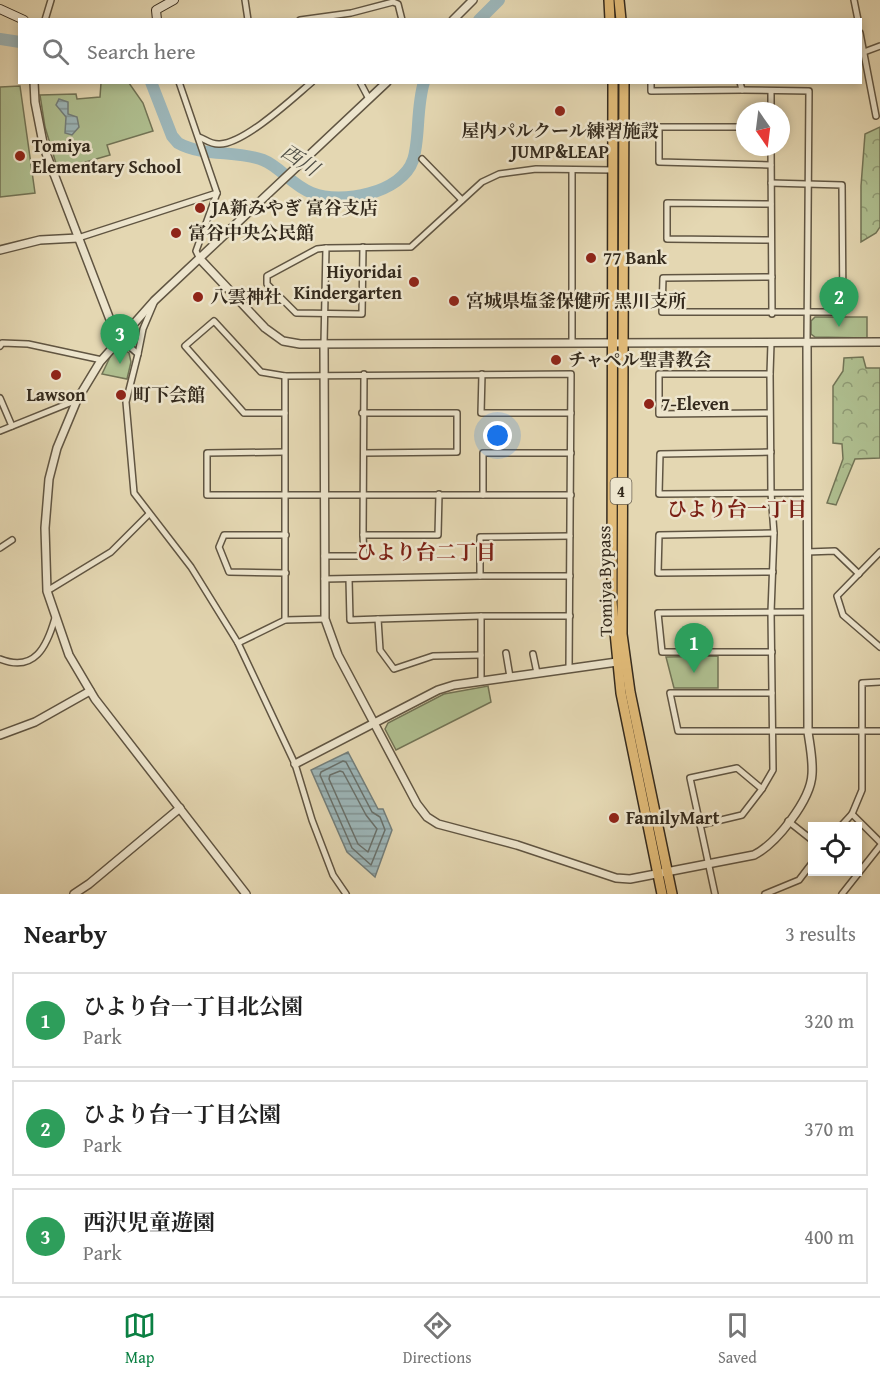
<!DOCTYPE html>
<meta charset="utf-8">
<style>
:root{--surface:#fff;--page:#f2f2f2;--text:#222;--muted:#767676;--line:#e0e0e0;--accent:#0b8043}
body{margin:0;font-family:"Gentium Book Plus","Noto Serif JP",serif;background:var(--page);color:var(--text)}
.controls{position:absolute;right:18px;bottom:18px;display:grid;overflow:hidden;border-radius:0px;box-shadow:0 3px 9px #0003}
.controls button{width:54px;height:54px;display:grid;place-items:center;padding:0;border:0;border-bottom:2px solid var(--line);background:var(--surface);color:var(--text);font:30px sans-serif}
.compass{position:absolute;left:736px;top:102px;width:54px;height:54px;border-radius:50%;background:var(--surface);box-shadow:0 3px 9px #0003;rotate:166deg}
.you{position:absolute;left:498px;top:436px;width:21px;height:21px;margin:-15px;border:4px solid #fff;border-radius:50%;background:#1a73e8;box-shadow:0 0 0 9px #1a73e833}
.badge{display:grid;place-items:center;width:39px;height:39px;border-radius:50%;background:var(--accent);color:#fff;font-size:20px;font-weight:700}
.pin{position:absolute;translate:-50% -50px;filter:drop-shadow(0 2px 3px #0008)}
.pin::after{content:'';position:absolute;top:32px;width:21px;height:18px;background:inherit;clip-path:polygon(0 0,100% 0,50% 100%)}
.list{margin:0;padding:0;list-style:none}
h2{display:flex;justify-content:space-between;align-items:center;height:78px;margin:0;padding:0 24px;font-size:26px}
h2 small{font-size:20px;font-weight:400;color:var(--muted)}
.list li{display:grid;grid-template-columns:39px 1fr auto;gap:18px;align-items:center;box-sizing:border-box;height:96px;margin:0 12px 12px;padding:0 12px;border:2px solid var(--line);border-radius:0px}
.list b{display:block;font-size:22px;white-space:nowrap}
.list p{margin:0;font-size:20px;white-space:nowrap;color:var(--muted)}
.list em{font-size:20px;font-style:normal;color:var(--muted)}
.icon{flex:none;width:33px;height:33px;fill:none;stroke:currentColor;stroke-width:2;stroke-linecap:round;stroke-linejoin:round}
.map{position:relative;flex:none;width:880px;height:894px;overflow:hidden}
.search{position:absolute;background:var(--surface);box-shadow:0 3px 9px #0003;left:18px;right:18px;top:18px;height:66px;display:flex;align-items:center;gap:15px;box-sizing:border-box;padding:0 21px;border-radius:0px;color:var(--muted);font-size:22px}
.sheet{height:402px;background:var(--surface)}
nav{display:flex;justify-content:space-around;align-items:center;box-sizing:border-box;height:84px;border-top:2px solid var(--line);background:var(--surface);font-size:16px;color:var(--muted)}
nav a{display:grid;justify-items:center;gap:3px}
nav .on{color:var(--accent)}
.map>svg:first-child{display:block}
.forest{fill:url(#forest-crowns);stroke:#727456;stroke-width:1.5}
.park{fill:#afbf90;stroke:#727456;stroke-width:1.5}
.water{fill:url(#water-rules);stroke:#727e7b;stroke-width:1.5}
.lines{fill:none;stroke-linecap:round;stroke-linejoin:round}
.shore{stroke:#68706b;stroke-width:1.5}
.river{stroke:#9cb6b9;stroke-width:12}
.minor-casing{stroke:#605542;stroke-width:8}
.tertiary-casing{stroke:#605542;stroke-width:10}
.secondary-casing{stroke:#342a1d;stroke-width:10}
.trunk-casing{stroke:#342a1d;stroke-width:12}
.minor{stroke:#ede5cd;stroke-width:5}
.tertiary{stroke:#ede5cd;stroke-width:7}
.secondary{stroke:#ede5cd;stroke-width:8}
.trunk{stroke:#e2bc79;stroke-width:9}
.poi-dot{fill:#8f2418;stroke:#ede5cd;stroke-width:2}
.labels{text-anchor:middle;stroke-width:5;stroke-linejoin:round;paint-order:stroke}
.shield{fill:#ede5cd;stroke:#6c6252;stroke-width:1.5}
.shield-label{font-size:16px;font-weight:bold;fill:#342a1d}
.poi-label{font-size:18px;font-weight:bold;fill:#342a1d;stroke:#ede5cd;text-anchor:start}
.street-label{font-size:18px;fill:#342a1d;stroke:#ede5cd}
.water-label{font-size:20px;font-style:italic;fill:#4e4d44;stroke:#ede5cd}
.neighbourhood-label{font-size:20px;font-weight:bold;fill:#7a1f14;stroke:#ede5cd}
</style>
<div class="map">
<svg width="880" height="894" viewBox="0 0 880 894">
<defs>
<pattern id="forest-crowns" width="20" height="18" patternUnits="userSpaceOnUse" patternTransform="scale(1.5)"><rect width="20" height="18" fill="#afbf90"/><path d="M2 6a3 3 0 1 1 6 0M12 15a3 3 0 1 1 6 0" fill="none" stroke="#8f9b75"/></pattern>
<pattern id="water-rules" width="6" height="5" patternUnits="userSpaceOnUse" patternTransform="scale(1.5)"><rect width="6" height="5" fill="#9cb6b9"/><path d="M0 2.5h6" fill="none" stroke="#809496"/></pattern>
</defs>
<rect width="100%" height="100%" fill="#e4d7b2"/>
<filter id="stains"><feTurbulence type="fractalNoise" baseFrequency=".00333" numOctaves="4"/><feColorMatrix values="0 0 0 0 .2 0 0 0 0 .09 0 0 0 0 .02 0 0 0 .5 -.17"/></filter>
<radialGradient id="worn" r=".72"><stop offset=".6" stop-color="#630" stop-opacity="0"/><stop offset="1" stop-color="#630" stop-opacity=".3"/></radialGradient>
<!-- forest -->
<g class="forest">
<polygon points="880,127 880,227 876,233 861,242 861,186 865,134"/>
<polygon points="863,357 866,368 880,368 880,458 855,459 836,505 827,503 843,459 842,444 833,443 833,386 843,371 844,358"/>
</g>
<!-- park -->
<g class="park">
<polygon points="101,83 129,83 143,103 153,131 107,145 110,155 58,170 45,127 40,95 76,94 77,99 100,97"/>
<polygon points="20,86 35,193 0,197 0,87"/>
<polygon points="815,317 867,317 867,338 815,337 811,334 811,321"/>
<polygon points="123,349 129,353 131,362 127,379 102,374 112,353"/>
<polygon points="718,656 718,688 674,688 666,657"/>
<polygon points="488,686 491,702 396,750 385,729 388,723 444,694"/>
</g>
<!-- water -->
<g class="water">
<polygon points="59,99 68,102 68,114 77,117 79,127 72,135 65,133 66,117 56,105"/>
<polygon points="348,752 378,809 383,809 392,830 375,877 347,852 311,770"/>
</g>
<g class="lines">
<!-- shore -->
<g class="shore">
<polygon points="343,761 346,762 372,812 380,817 385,830 371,865 352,848 320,775 321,772"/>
<polygon points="340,771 343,772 366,815 377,829 368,852 358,844 329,779 330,775"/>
</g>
<!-- river -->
<g class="river">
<polyline points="479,20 499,0"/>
<polyline points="0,39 20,42"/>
<path d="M151,82L172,136L178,143C203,157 236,150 263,160C281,167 291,185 312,193C341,205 402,193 413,160C420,139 416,108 424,82"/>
</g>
<defs>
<g id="minor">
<polyline points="245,0 248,20"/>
<polyline points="854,0 858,20"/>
<polyline points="45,20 51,0"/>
<polyline points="300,20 351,13 393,2 398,4 402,20"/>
<polyline points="860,33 876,116"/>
<polyline points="864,52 880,46"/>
<polyline points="179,82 217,193 196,251 200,259"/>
<polyline points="360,82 369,99"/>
<polyline points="651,82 651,91 742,90 740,82"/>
<polyline points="742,90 809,91 807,342"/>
<polyline points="771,91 771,111"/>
<polyline points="745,127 659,127 659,162 771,165"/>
<path d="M199,137C205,139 211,145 220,144C245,143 292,99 312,82"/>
<polyline points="771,147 772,314"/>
<polyline points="422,159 462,200"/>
<polyline points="771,183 842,185 843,312 662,312 663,278 772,277"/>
<polyline points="771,204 667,203 667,239 771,240"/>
<polyline points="78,238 217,193"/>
<polyline points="326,248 317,249 267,276 267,284 296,313 362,314 363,247"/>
<polyline points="121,339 138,354 126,402 134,493 191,567 238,643 295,764 312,820 333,875 346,894"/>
<polyline points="572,343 572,171"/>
<polyline points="324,344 326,248 411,247 482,182 499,174 536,169 613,170"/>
<polyline points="0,346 2,343 28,344 102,360"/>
<polyline points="138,354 143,329 154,303"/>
<polyline points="364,374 363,535 438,535 439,494"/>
<polyline points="482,374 481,413 571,413"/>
<polyline points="770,374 771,343"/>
<polyline points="285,376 285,620"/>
<polyline points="0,398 12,426"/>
<polyline points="285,413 244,413 185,346 214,321 261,372 285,376 571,374 569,669"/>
<polyline points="362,413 457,413 457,452 364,453"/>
<polyline points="0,431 77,400"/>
<polyline points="284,452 207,453 207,495 571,495"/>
<polyline points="771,452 660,454 659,494 807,493"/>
<polyline points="483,495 483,453 571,453"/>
<polyline points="0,548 12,540"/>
<polyline points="807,552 835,551 859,574"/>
<polyline points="880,552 837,596 843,615 880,647"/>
<polyline points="324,556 364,556 363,535"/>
<polyline points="773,572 658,573 659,535 774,533"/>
<polyline points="286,573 229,572 219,547 224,535 286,535"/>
<polyline points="570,576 480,576 480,537 570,536"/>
<polyline points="324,579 480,576"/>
<polyline points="349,579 350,620 378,619"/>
<polyline points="47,591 111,552 149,514"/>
<polyline points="238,643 285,620 325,619"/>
<polyline points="772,652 662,652 658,613 808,612"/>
<polyline points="506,653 510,677"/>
<polyline points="533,654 537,673"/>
<polyline points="481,655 433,656 394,669 380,650 378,619 481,616"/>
<path d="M0,659C35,673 47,646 55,618"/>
<polyline points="481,681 481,616 570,616"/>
<polyline points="772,693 670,693 678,731 880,731"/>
<polyline points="852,814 880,842"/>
<polyline points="788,821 812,840"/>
<polyline points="700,825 742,815 762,789"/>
<polyline points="841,826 852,814 862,790 862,683 880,682"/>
<polyline points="715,894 690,778 737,768 762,789 773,770 771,612 774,533 771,493 770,374 659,374 659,414 770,413"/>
<polyline points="765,894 799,880 812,863"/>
<polyline points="842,894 880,846"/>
</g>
<g id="tertiary">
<polyline points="453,20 473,0"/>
<polyline points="34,82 35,102 44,148 114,330 121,339"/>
<polyline points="0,250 40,240 78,238"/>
<polyline points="200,259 265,328 283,341 300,344 880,342"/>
<path d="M324,344L325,619L338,655L417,804L427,817L438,824L517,845L616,878L630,879L754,855C776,844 811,800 812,774C813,760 810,746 808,732L807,342"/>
<polyline points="0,735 35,722 90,691"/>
<polyline points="295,764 438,690 454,685 617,662"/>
<polyline points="74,894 89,884 180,808"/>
<polyline points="246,894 95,699 69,655 47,591 45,528 49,479 57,448 77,400 100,362 154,301 387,82"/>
</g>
<g id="secondary">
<polyline points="0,9 24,20"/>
<polyline points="157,20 156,10 174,0"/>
</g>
<g id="trunk">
<polyline points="609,0 610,20"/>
<polyline points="619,0 621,20"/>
<polyline points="613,82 612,602 621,693 662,894"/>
<polyline points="624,82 622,634 630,692 672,894"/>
</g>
</defs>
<!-- minor casing -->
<use href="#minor" class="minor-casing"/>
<!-- tertiary casing -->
<use href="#tertiary" class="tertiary-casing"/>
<!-- secondary casing -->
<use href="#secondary" class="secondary-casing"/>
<!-- trunk casing -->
<use href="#trunk" class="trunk-casing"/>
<!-- minor -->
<use href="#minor" class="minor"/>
<!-- tertiary -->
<use href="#tertiary" class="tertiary"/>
<!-- secondary -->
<use href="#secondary" class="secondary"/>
<!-- trunk -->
<use href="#trunk" class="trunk"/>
</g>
<!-- markers -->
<g class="poi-dot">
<circle cx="560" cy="111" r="6"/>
<circle cx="20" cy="156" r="6"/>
<circle cx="200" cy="208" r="6"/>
<circle cx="176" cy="233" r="6"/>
<circle cx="591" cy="258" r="6"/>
<circle cx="414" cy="282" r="6"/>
<circle cx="198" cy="297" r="6"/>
<circle cx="454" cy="301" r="6"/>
<circle cx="556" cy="360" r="6"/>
<circle cx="56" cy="375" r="6"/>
<circle cx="121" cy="395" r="6"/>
<circle cx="649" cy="404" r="6"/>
<circle cx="614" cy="818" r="6"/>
</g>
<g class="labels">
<!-- shield labels -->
<rect class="shield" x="610.5" y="478" width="21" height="26" rx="4.5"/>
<g class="shield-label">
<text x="621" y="497">4</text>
</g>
<!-- poi labels -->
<g class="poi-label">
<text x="560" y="137" text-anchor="middle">屋内パルクール練習施設<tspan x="560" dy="21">JUMP&amp;LEAP</tspan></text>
<text x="32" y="152">Tomiya<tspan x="32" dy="21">Elementary School</tspan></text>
<text x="212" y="214">JA新みやぎ 富谷支店</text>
<text x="188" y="239">富谷中央公民館</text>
<text x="603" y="264">77 Bank</text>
<text x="402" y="278" text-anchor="end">Hiyoridai<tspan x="402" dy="21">Kindergarten</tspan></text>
<text x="210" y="303">八雲神社</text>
<text x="466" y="307">宮城県塩釜保健所 黒川支所</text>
<text x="568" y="366">チャペル聖書教会</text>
<text x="56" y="401" text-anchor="middle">Lawson</text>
<text x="133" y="401">町下会館</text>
<text x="661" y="410">7-Eleven</text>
<text x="626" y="824">FamilyMart</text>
</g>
<!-- street labels -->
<g class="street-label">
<text transform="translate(605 581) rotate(-91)" y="6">Tomiya Bypass</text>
</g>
<!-- water labels -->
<g class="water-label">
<text transform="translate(300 160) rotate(33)" y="7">西川</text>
</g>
<!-- neighbourhood labels -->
<g class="neighbourhood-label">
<text x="737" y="516">ひより台一丁目</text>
<text x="426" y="559">ひより台二丁目</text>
</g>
</g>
<rect width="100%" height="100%" filter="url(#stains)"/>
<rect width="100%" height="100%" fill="url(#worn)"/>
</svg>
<div class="controls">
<button><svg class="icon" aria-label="locate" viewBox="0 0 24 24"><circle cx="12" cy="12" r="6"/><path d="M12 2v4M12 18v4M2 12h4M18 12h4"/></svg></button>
</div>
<svg class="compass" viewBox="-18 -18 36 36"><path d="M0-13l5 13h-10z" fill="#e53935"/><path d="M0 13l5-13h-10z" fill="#767676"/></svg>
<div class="you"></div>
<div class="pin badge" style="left:694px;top:673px;background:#2e9e5b">1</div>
<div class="pin badge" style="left:839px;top:327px;background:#2e9e5b">2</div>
<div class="pin badge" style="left:120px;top:364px;background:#2e9e5b">3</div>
<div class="search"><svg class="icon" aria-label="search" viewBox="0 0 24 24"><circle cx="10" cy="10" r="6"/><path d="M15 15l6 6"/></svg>Search here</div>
</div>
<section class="sheet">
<h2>Nearby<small>3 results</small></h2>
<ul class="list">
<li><span class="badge" style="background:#2e9e5b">1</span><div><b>ひより台一丁目北公園</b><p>Park</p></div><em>320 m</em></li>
<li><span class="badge" style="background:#2e9e5b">2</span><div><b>ひより台一丁目公園</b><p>Park</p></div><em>370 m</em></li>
<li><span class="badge" style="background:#2e9e5b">3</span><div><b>西沢児童遊園</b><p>Park</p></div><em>400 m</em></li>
</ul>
</section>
<nav>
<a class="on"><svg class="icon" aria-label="map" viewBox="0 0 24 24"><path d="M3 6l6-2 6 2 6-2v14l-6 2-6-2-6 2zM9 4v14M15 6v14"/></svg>Map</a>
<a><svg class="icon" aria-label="directions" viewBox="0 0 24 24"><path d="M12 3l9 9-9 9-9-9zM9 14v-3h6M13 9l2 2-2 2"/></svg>Directions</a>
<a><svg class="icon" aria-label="saved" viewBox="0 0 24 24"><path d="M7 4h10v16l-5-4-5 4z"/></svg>Saved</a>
</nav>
